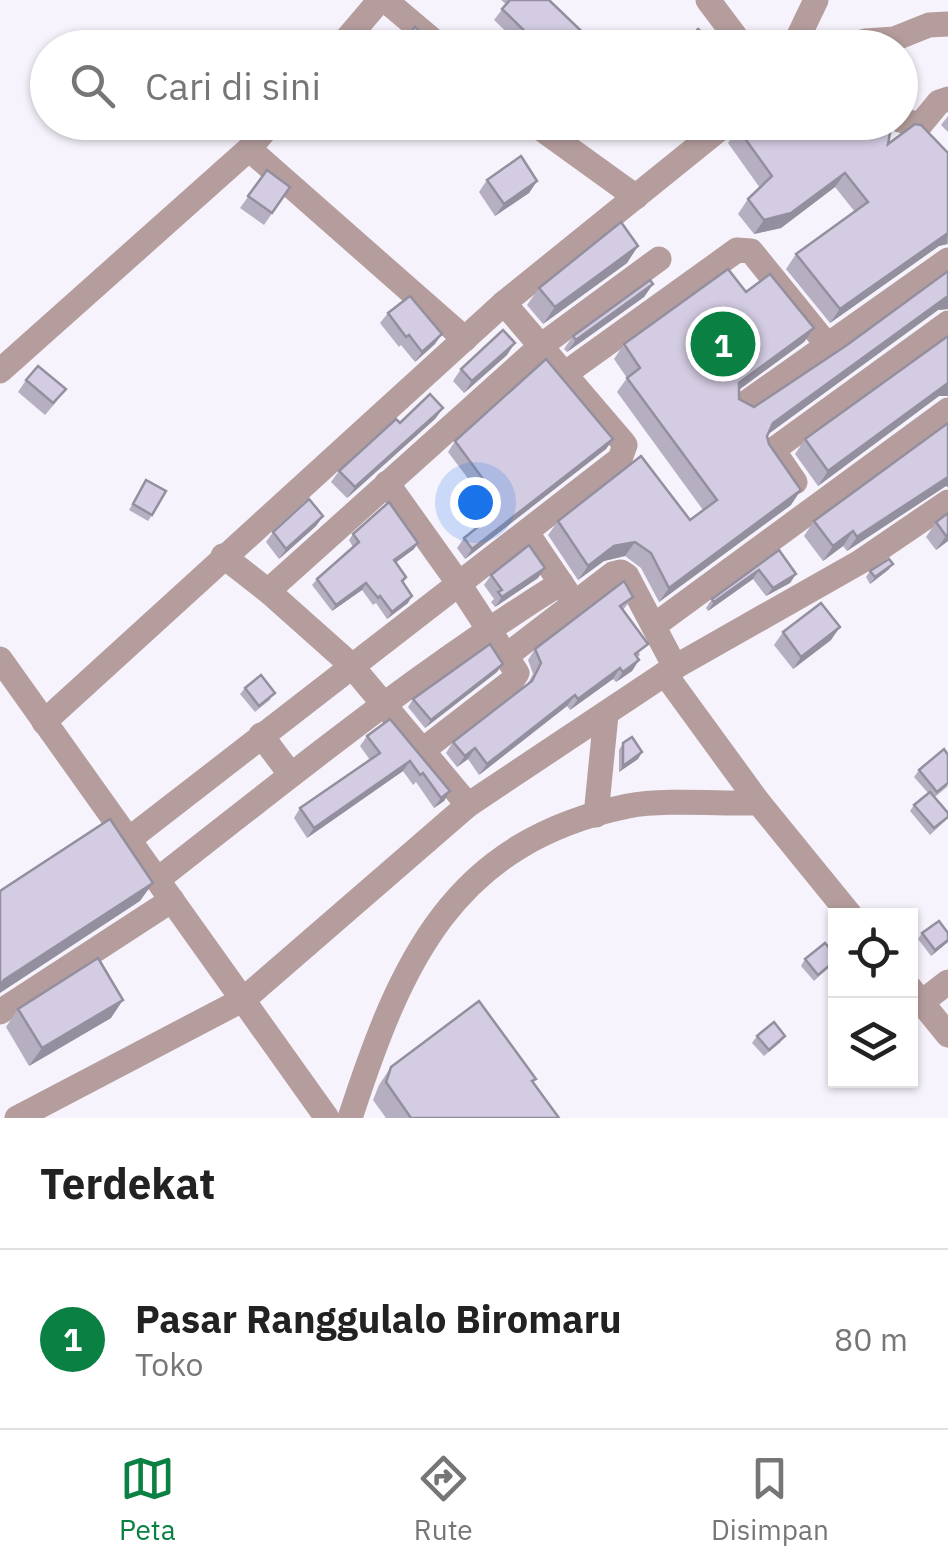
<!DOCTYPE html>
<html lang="id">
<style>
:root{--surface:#fff;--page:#f2f2f2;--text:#222;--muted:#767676;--line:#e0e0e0;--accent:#0b8043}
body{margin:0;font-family:"IBM Plex Sans",sans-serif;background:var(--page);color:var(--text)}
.controls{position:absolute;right:30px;bottom:30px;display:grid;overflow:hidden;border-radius:0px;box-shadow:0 2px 8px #0004}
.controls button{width:90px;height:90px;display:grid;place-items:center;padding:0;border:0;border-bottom:2px solid var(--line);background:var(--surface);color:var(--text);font:50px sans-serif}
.you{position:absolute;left:475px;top:502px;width:35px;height:35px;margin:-25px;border:8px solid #fff;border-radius:50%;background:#1a73e8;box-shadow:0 0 0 15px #1a73e833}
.badge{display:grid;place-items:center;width:65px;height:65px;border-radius:50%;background:var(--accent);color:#fff;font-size:32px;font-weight:700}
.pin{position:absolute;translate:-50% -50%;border:5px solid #fff;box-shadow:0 2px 10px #0006}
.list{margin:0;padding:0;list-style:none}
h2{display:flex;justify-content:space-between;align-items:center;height:130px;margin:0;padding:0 40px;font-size:42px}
h2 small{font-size:32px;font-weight:400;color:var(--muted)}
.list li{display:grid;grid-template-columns:65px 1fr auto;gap:30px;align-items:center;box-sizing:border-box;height:180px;padding:0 40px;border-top:2px solid var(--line)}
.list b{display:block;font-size:38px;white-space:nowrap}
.list p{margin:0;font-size:32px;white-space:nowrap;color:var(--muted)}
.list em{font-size:32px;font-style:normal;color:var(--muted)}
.icon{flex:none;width:55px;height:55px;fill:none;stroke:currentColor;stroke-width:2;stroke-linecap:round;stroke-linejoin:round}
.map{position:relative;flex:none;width:948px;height:1118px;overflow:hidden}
.search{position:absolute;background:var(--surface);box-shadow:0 2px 8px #0004;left:30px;right:30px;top:30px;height:110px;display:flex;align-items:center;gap:25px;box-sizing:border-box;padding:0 35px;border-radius:55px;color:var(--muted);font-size:38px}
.sheet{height:310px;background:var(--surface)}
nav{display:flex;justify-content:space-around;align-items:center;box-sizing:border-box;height:140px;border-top:2px solid var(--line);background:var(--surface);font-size:28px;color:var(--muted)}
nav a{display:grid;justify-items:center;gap:5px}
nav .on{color:var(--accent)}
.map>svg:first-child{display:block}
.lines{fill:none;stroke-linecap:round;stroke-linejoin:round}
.minor{stroke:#b59d9d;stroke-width:25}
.wall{fill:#b6afc2}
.shaded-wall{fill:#948f9e}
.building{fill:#d4cce2;stroke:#948f9e;stroke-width:2.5}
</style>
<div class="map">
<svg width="948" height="1118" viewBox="0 0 948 1118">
<rect width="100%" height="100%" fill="#f6f3fc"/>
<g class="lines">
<!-- minor -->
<g class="minor">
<polyline points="385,0 442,48"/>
<polyline points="708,0 744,48"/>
<polyline points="339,48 380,0"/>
<polyline points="793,48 816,0"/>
<polyline points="858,48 865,41 894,39 929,25 948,24"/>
<polyline points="900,120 920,125 939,102 948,99"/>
<polyline points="532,122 636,197"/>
<polyline points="249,149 465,339"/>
<polyline points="0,371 249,149 272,122"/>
<polyline points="566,373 737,250 751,251 828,346"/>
<polyline points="743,405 948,260"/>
<polyline points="795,482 773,450 948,323"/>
<polyline points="387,483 459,584 517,673 511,682 423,750"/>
<polyline points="527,533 569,595"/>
<polyline points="223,556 268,591"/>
<polyline points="655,625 948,410"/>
<polyline points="506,656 613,574 621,572 627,576 675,667"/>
<polyline points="0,659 327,1118"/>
<polyline points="665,674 759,803"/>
<polyline points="44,722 504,303 728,122"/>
<polyline points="261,735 291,775"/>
<polyline points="468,805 350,664 268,591 542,345 659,259"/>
<polyline points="596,815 606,715"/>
<polyline points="128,840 620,459 625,445 622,441 504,303"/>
<path d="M157,880C289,777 418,672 561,583"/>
<polyline points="910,988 948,1035"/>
<polyline points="922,1002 948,982"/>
<polyline points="0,1012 172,900"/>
<polyline points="17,1118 244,999 468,805 675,667 860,562 948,502"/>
<path d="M350,1118C401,962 452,842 628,806C665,799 720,804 759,803L851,916"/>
</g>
</g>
<!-- wall -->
<g class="wall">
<polygon points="501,0 549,0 599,48 523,48 494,20 506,4"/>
<polygon points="948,116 948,132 941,125"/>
<polygon points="596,122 622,122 607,136"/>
<polygon points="738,129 888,144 948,153 948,244 939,246 830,323 786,269 796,254 855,212 835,187 781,228 754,234 738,214 748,199 760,188 728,143"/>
<polygon points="267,170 290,187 264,225 240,208"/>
<polygon points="487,180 537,181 529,193 495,216 479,192"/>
<polygon points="638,246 627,263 543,324 527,305 539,288"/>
<polygon points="948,271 948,309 938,310 768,434 767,436 791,505 659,602 641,568 625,556 604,561 578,580 548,535 558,521 690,520 703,510 617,392 627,378 614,359 624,344 746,292 814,328 804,342 739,390 739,399 754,407 847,345"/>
<polygon points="653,284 644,297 567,352 564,349 573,336"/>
<polygon points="388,313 435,344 415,362 401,345 399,347 380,323"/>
<polygon points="948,336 948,396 939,396 818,486 795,454 805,439"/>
<polygon points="507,355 464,393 453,381 461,369"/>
<polygon points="26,380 57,401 45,415 18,392"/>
<polygon points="443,408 435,419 347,498 331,482 339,471 400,423"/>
<polygon points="948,423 948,487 946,486 851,548 847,551 843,546 823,561 804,536 814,521"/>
<polygon points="613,439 606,449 465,559 457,548 464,538 478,527 467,513 474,502 482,497 448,452 455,441"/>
<polygon points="146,480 152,515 148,521 129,510"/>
<polygon points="323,516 316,526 279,559 266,542 273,532"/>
<polygon points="936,522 948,541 936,550 926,537"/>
<polygon points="353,534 414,549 395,562 406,577 403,583 408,603 387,619 376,603 373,605 362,590 332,611 312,585 317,579 353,547 349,540"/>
<polygon points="779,550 796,574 790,583 766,596 753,579 708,611 706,608 712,599"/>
<polygon points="893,564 888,570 870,584 866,577 870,571"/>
<polygon points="491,575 538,578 495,607 491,602 494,599 484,585"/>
<polygon points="633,597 623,610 640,655 637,657 639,660 632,671 616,682 613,679 570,710 567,706 479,775 468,759 457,767 446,753 453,742 528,683 533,674 528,660 535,649"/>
<polygon points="783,632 831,640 793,669 774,645"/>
<polygon points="497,672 425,728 408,707 413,699"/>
<polygon points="245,688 271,699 255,712 240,694"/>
<polygon points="390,719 450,791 444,801 434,808 416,782 413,785 403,771 307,838 294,818 300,808 370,760 360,746 367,736"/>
<polygon points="623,743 642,752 638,759 619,772 619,750"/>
<polygon points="919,770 948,786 935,797 945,821 930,835 910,811 914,805 928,793 914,777"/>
<polygon points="922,933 948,933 948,942 931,956 918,939"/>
<polygon points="836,956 836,961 833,964 814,981 801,966 805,959"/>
<polygon points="18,1009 111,1018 29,1066 6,1027"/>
<polygon points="757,1036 781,1042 764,1056 752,1043"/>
<polygon points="391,1067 536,1079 533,1082 559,1118 386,1118 373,1100 379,1085"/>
</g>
<!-- shaded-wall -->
<g class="shaded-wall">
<polygon points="617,122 622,122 607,136"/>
<polygon points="845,173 835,187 781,228 754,234 764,220"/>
<polygon points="537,181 529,193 495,216 504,204"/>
<polygon points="948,233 947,244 939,246 830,323 840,309"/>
<polygon points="638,246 627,263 543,324 555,307"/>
<polygon points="653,284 644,297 567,352 576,340"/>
<polygon points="948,296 948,309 938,310 763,438 773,423"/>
<polygon points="814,328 804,342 729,397 739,383"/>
<polygon points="442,334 435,344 415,362 422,352"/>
<polygon points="515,343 507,355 464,393 472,381"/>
<polygon points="948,383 948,396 939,396 818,486 828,471"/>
<polygon points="443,408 435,419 347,498 355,487"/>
<polygon points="613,439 606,449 465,559 472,549"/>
<polygon points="948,477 948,487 946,486 847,551 857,537"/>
<polygon points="801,490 791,505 659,602 669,588"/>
<polygon points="323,516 316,526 279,559 286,549"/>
<polygon points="853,531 843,546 823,561 833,546"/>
<polygon points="948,534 948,541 936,550 946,536"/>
<polygon points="635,542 625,556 604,561 578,580 588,566 614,546"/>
<polygon points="418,543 414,549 390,567 394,560"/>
<polygon points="893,564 888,570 870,584 875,577"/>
<polygon points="545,568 538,578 495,607 502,597"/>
<polygon points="759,570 753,579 708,611 714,602"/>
<polygon points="796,574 790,583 766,596 773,588"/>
<polygon points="366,583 362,590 332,611 336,605"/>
<polygon points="412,596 408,603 387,619 392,612"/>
<polygon points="840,627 831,640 793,669 801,657"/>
<polygon points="639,660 632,671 616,682 623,672"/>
<polygon points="503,664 497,672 425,728 431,720"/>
<polygon points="620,668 613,679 570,710 578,699"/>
<polygon points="575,695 567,706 479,775 487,764"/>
<polygon points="475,748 468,759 457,767 465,756"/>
<polygon points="642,752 638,759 619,772 623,766"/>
<polygon points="410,761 403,771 307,838 314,828"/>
<polygon points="450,791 444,801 434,808 441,798"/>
<polygon points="153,883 140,901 0,993 0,986 4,980"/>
<polygon points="948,940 948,942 931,956 935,950"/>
<polygon points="123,1000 111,1018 29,1066 42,1048"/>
</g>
<!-- building -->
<g class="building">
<polygon points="510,0 549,0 599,48 542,48 502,9"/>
<polygon points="415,27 436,45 434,48 398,48"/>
<polygon points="698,29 713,41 708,48 682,48"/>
<polygon points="745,122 892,122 888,144 915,124 921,125 948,153 948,233 840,309 796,254 868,202 845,173 791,213 764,220 748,199 772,176 738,129"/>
<polygon points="521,156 537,181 504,204 487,180"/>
<polygon points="267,170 290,187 272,213 248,196"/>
<polygon points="621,222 638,246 555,307 539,288"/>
<polygon points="728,269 746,292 770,274 814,328 739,383 739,399 754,407 847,345 948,271 948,296 773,423 767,436 769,444 801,490 669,588 651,553 635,542 614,546 588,566 558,521 641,456 690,520 717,500 627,378 640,368 624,344"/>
<polygon points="650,280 653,284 576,340 573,336"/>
<polygon points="410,296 442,334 422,352 409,335 406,337 388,313"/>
<polygon points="503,330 515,343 472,381 461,369"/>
<polygon points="948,336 948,383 828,471 805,439"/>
<polygon points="546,359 613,439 472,549 464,538 488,519 474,502 491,490 455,441"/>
<polygon points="38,366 66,389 53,403 26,380"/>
<polygon points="430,394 443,408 355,487 339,471 396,419 400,423"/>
<polygon points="948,423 948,477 861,534 857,537 853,531 833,546 814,521"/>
<polygon points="146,480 166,491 152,515 133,504"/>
<polygon points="309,499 323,516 286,549 273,532"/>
<polygon points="389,502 418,543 394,560 406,577 402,581 412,596 392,612 380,596 378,598 366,583 336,605 317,579 359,542 353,534"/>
<polygon points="948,513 948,534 946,536 936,522"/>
<polygon points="529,545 545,568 502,597 498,592 502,590 491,575"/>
<polygon points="779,550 796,574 773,588 759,570 714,602 712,599"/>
<polygon points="889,559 893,564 875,577 870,571"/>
<polygon points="624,581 633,597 620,606 648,644 635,654 639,660 623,672 620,668 578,699 575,695 487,764 475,748 465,756 453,742 532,681 541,663 535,649"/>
<polygon points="821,603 840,627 801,657 783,632"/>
<polygon points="490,644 503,664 431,720 413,699"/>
<polygon points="261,675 275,693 259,706 245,688"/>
<polygon points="390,719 450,791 441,798 423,773 420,775 410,761 314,828 300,808 380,753 367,736"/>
<polygon points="632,737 642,752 623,766 623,743"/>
<polygon points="944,749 948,755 948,783 937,792 919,770"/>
<polygon points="930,792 948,813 948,817 934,828 914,805"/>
<polygon points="110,819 153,883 4,980 0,986 0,891"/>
<polygon points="939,921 948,933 948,940 935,950 922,933"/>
<polygon points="825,943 836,956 836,960 818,975 805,959"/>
<polygon points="98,958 123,1000 42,1048 18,1009"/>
<polygon points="479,1001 536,1079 532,1081 559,1118 411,1118 386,1082 391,1067"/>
<polygon points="774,1022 785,1036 769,1050 757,1036"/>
</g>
</svg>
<div class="controls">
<button><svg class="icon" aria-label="locate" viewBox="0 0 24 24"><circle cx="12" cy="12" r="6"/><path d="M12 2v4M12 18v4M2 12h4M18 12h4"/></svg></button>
<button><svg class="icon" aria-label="layers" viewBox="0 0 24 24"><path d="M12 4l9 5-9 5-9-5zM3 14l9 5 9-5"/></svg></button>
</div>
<div class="you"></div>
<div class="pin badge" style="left:723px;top:344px">1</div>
<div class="search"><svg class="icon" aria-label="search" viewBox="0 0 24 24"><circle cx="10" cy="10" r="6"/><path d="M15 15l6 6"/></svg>Cari di sini</div>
</div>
<section class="sheet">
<h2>Terdekat<small></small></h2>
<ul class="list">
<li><span class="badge">1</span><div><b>Pasar Ranggulalo Biromaru</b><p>Toko</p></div><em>80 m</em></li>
</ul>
</section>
<nav>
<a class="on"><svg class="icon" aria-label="map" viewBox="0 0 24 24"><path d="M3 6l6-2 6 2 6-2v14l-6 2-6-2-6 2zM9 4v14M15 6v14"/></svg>Peta</a>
<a><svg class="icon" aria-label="directions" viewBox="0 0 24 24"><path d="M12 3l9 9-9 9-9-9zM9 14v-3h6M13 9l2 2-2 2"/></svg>Rute</a>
<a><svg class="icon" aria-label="saved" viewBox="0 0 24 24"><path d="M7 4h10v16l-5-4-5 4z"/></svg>Disimpan</a>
</nav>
